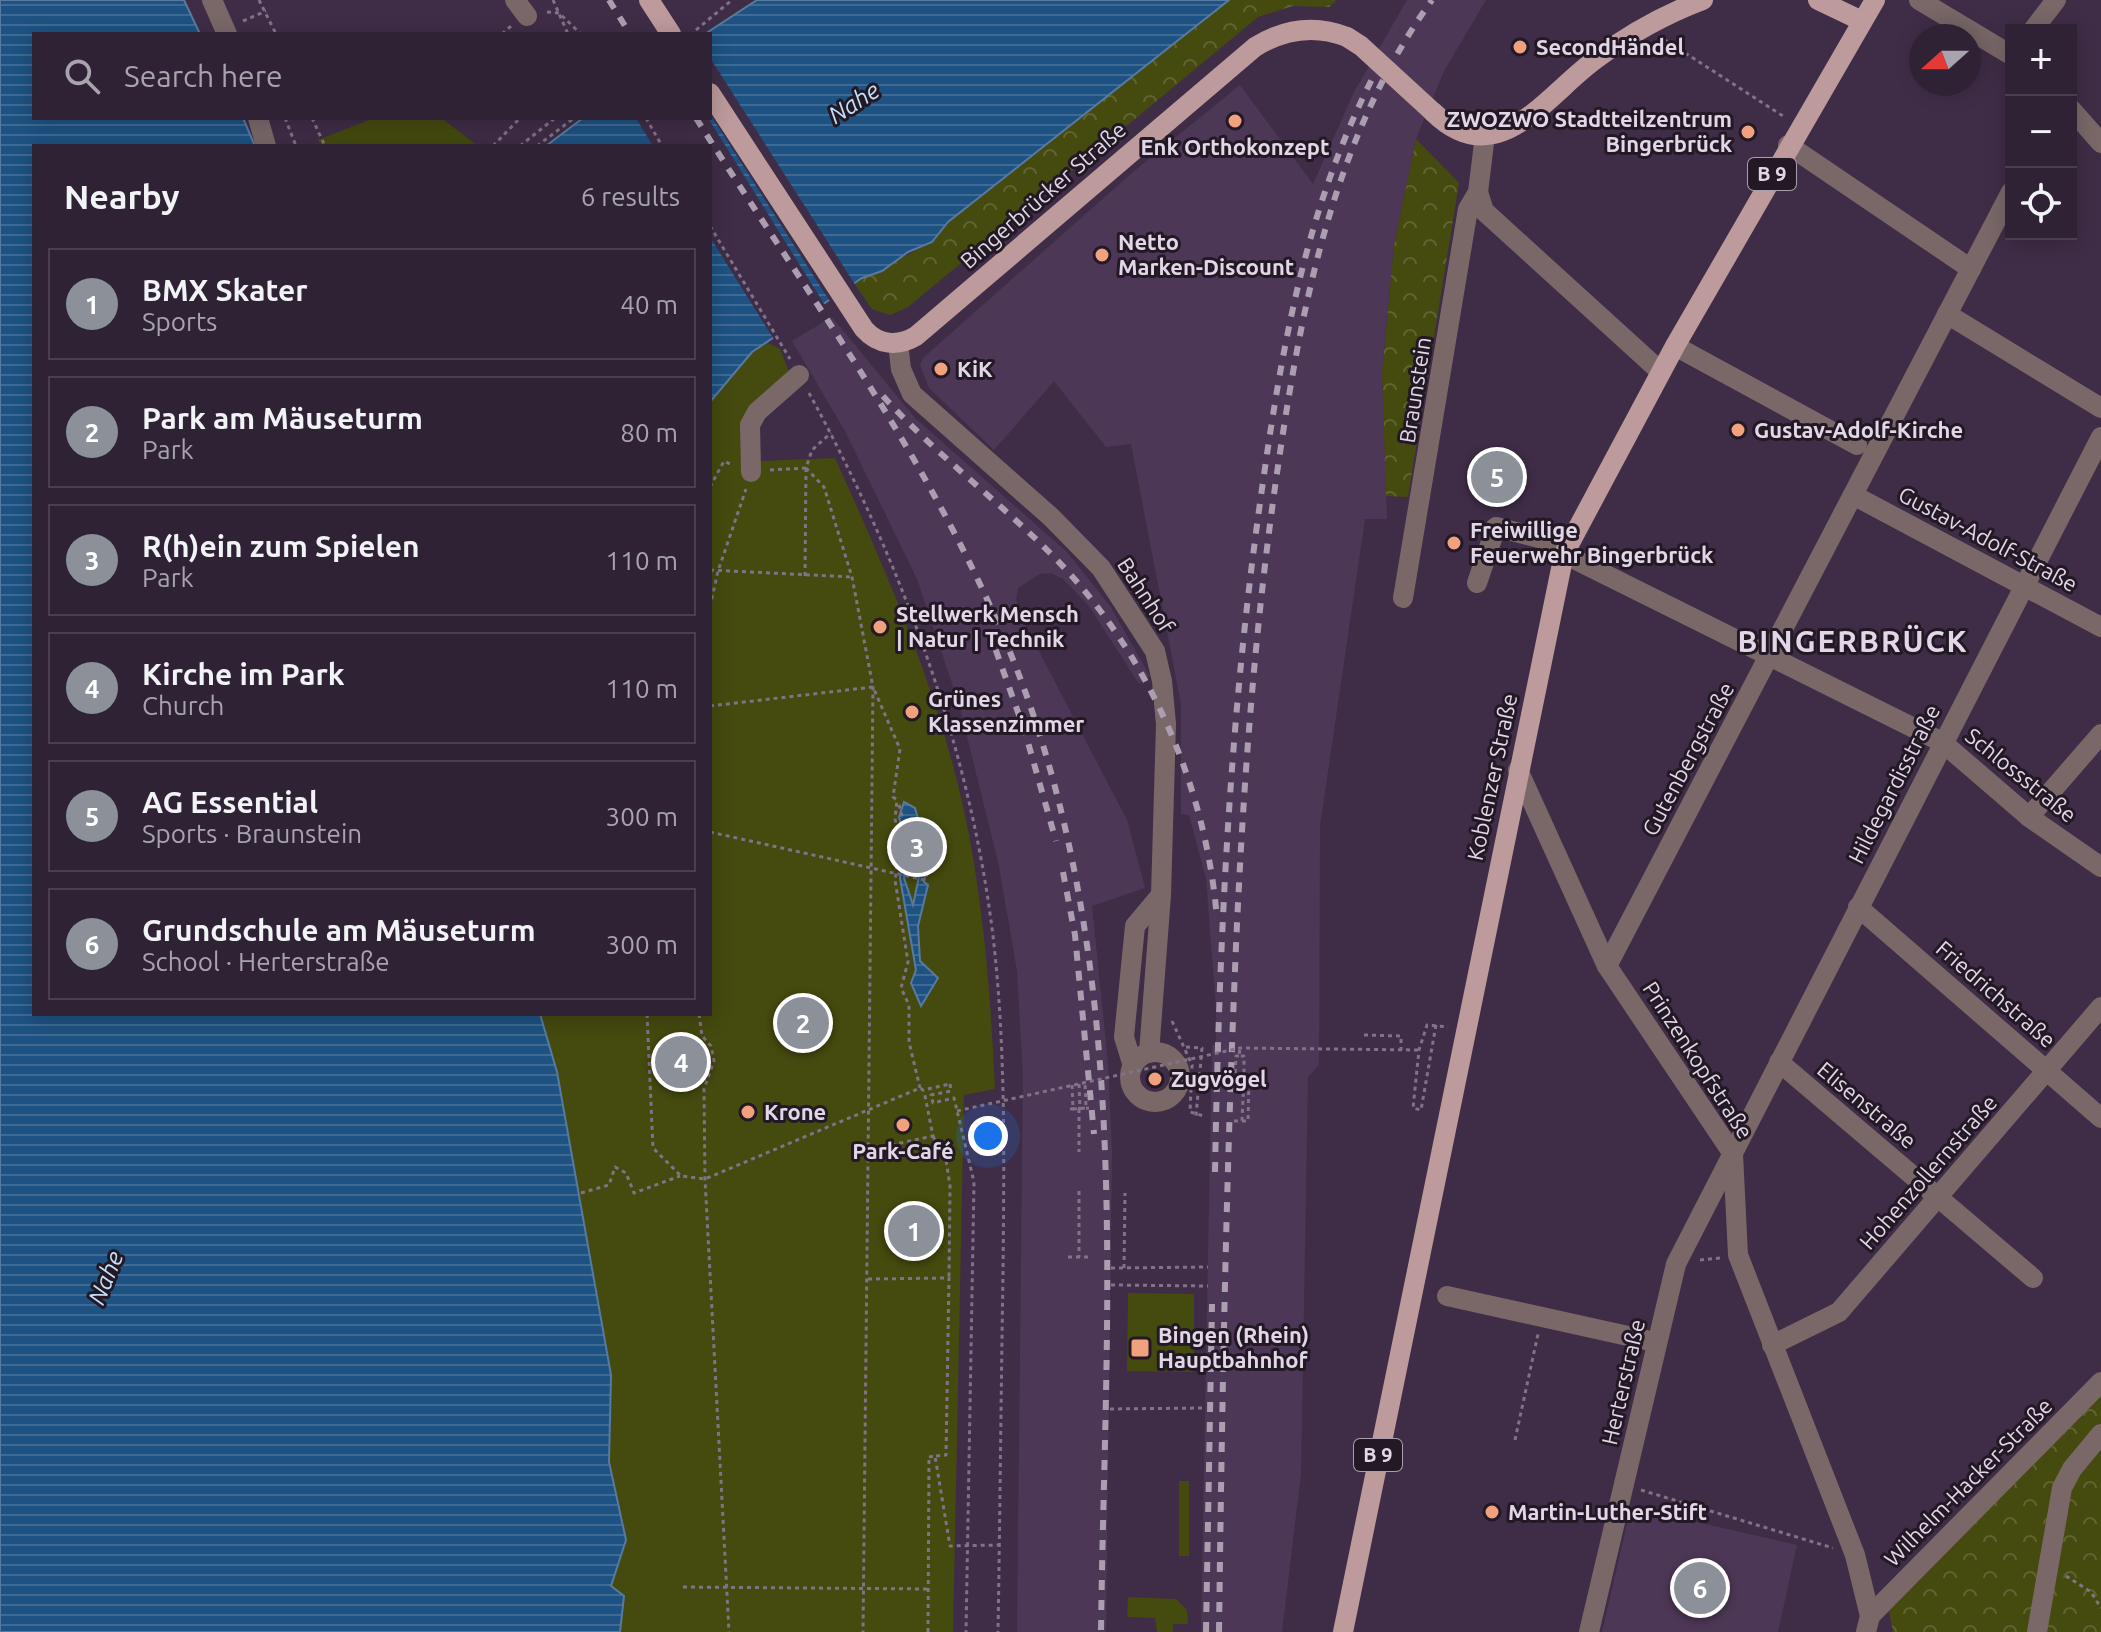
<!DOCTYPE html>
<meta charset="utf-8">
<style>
:root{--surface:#2f2235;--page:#372a3d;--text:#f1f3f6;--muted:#a7a4ad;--line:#4a3f50;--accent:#8c9099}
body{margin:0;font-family:Ubuntu,sans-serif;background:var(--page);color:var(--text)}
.controls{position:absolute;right:24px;top:24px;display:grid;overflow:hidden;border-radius:0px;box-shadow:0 4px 20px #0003}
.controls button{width:72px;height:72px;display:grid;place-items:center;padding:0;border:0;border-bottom:2px solid var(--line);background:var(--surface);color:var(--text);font:40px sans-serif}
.compass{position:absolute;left:1909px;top:24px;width:72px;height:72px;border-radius:50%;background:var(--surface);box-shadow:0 4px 20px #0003;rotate:249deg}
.you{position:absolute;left:988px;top:1136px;width:28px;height:28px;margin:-20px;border:6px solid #fff;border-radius:50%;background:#1a73e8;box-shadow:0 0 0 12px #1a73e833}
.badge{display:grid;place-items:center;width:52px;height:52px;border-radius:50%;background:var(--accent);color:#fff;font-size:26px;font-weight:700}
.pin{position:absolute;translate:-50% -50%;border:4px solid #fff;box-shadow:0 2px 8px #0006}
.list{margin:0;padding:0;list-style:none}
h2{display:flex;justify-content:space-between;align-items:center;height:104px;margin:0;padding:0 32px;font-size:34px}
h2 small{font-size:26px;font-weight:400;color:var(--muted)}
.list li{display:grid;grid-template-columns:52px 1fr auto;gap:24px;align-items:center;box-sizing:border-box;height:112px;margin:0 16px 16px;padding:0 16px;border:2px solid var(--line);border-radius:0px}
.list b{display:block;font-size:30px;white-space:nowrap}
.list p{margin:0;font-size:26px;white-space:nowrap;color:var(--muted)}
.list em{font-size:26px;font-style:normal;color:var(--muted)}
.icon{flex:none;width:44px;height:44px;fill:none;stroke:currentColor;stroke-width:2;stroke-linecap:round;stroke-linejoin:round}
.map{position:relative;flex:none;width:2101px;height:1632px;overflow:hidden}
.search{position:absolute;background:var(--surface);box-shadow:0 4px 20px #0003;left:32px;top:32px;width:680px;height:88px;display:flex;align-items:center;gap:20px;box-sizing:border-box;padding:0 28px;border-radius:0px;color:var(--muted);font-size:30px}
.panel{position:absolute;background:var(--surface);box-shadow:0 4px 20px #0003;left:32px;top:144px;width:680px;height:872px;border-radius:0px}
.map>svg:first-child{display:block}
.built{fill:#4d3756}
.green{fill:#454a0f}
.forest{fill:url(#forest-crowns)}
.water{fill:url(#water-rules);stroke:#587aa0;stroke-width:2;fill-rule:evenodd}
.pier{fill:#3f2d47}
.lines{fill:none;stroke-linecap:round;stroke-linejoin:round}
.path{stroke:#817288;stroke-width:3;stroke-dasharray:4 4;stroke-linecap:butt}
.minor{stroke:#7a6869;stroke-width:20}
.major{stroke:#bd9a9b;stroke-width:20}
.rail{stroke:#ab9eb1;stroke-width:6;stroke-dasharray:10 10;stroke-linecap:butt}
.path-bridge{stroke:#817288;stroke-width:3;stroke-dasharray:4 4;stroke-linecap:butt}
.major-bridge{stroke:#bd9a9b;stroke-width:20}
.poi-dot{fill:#f2a17e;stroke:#221925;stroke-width:3}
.labels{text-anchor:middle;stroke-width:6;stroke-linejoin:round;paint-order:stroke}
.shield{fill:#221925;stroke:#a89ead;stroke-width:2}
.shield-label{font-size:20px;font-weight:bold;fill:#e2d7e7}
.poi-label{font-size:22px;font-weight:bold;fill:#e2d7e7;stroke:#221925;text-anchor:start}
.street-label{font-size:22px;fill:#e2d7e7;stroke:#221925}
.water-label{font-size:24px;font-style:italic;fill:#c2dffc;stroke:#221925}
.district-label{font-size:30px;font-weight:bold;letter-spacing:2px;fill:#e2d7e7;stroke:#221925}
</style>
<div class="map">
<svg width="2101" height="1632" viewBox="0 0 2101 1632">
<defs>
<pattern id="forest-crowns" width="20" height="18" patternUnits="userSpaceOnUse" patternTransform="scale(2)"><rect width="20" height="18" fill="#454a0f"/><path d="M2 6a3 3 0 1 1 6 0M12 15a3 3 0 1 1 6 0" fill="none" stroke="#606332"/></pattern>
<pattern id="water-rules" width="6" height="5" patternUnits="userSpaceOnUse" patternTransform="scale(2)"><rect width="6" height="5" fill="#1d5282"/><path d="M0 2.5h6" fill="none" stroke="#3e6a94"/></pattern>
</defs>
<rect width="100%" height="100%" fill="#3f2d47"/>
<!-- built -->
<g class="built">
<polygon points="1407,0 1486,0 1444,71 1416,139 1394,245 1382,373 1387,519 1365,519 1320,826 1319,1065 1308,1077 1301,1474 1282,1632 1201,1632 1212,1045 1216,1044 1216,1008 1206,878 1189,815 1181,814 1181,704 1131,444 1106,447 1054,381 994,450 929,388 920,365 923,358 1133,172 1240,85 1313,184 1354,92"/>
<polygon points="832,317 915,418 1067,552 1110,606 1150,676 1139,684 1089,606 1063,579 1051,573 1040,574 1018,588 1016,599 1019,613 1127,820 1145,888 1092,906 1108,1063 1112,1152 1106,1632 1017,1632 1023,1076 1017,971 999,866 959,704 917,579 846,433 792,341"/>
<polygon points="1631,1507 1797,1545 1778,1632 1602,1632"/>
</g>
<!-- green -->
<g class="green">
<polygon points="374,118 441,118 478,146 321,146 318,140"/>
<path d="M766,342L780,349L789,372L757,404L761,461L835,458C890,579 944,704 969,835C985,919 991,1004 995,1089L964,1095L953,1632H620L624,1596L611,1587L626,1540L609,1462L611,1374L557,1072L540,1014H710V402L752,352Z"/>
<polygon points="1128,1293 1194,1294 1194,1372 1127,1371"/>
<rect x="1179" y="1481" width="10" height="75"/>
<polygon points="1128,1597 1176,1599 1187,1610 1188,1624 1173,1624 1173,1632 1157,1632 1155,1618 1127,1617"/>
</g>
<!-- forest -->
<g class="forest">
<polygon points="1229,0 1337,0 1329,7 1293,6 1258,17 908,307 890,315 872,309 854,283 932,242 948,222"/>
<polygon points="1416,139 1459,183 1408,497 1386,496 1382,373 1394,245"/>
<polygon points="2101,1393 2101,1632 1893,1632 1889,1611 2096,1394"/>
</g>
<!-- water -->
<g class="water">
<polygon points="0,0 184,0 200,34 34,34 34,118 243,118 255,146 34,146 34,1014 540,1014 557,1072 611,1375 609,1462 626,1540 611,1586 624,1596 620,1632 0,1632"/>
<polygon points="757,0 1229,0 948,222 932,242 908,252 882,271 862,278 752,352 710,402 710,146 546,146 583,118 710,118 710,34 705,34"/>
<path d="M904,802L915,808L929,857L924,882L928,885L918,926L920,961L938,978L921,1006L911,983L916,970L900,878L905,840L899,817ZM917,837L923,858L913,905L904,878L910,839Z"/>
</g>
<!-- pier -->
<g class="pier">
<polygon points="710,58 856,286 831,303 710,114"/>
<polygon points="636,118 708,118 826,307 775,341 710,237 710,146 653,146"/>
</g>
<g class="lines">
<!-- path -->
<g class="path">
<polyline points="259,0 276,34"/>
<polyline points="553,0 568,34"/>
<polyline points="547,12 559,13 581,34"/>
<polyline points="243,21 266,11"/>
<polyline points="696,30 732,0"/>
<polyline points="502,34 511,26"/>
<polyline points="1665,40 1786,118"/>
<polyline points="285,118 296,146"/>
<polyline points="312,118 325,146"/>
<polyline points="646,118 662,146"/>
<polyline points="493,146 520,118"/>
<polyline points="520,146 555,118"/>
<polyline points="537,146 574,118"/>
<polyline points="710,226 790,359"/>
<path d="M809,393C900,559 970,747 993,936C1006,1048 1004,1161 1003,1274C1001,1393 1000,1513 998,1632"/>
<polyline points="806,468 824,487 852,577 873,687 863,1632"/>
<polyline points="770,470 806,468"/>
<polyline points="710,487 724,461 730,464"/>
<polyline points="710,570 852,577"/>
<polyline points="805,576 806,468 812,450 831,433"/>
<polyline points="710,607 718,571 746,489"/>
<polyline points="710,706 873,687 900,749 893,797 897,800 895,819 901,841 895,880 908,962 901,988 909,1005 909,1042 920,1088"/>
<polyline points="710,832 925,880 932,860 916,834 905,827 898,801"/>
<polyline points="647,1014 653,1148 681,1176 705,1179 920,1088 923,1090 950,1084"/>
<polyline points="699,1014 702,1036 711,1046 714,1061 704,1089 705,1179 729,1632"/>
<polyline points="1172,1021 1192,1065 1190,1112 1204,1116"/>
<polyline points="1436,1025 1421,1110 1413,1108 1419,1050 1427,1025 1448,1027"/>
<polyline points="1364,1035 1401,1036 1401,1050"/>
<polyline points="1186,1047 1202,1048 1196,1116"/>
<polyline points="1239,1056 1236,1056 1235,1075 1244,1076 1242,1121"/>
<polyline points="950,1084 951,1091 931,1095 933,1103 954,1098 974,1182 966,1632"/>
<polyline points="1079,1084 1080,1108"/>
<polyline points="1070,1109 1089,1108"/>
<polyline points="1079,1109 1079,1152"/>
<polyline points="1234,1121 1248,1121 1249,1078 1244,1072 1244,1056 1239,1056 1240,1048"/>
<polyline points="933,1136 938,1147 944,1147 950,1186 949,1278"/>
<polyline points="868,1150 933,1136 924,1091"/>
<polyline points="1079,1191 1079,1257"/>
<polyline points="581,1193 609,1185 615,1167 626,1173 634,1193 680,1176"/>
<polyline points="1068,1257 1090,1257"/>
<polyline points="1700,1260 1720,1258"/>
<polyline points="1111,1268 1208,1267"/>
<polyline points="1124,1268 1125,1193"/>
<polyline points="868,1279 949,1278 946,1455 935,1456"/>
<polyline points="1111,1285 1208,1286"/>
<polyline points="1110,1409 1205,1408"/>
<polyline points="1515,1440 1538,1334"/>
<polyline points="929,1457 935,1456 950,1546 999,1545"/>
<polyline points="1641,1490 1833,1548"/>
<polyline points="2066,1576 2091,1592 2101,1608"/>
<polyline points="683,1587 928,1589"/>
<polyline points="928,1632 929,1457"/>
</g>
<!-- minor -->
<g class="minor">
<polyline points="212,0 227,34"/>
<polyline points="515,0 527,16"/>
<polyline points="1919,0 2011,55"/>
<polyline points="2033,30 2056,0"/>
<polyline points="2071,109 2101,143"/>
<polyline points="258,118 266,146"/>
<polyline points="1788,145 1971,269"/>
<polyline points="1478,192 1484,211 1661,372"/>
<polyline points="1947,314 2101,408"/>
<polyline points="898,343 901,369 912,394 1051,517 1101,568 1155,651 1162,681 1166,724 1161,895 1149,1053"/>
<polyline points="1675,346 1857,445"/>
<polyline points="751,472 750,425 757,412 799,375"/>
<polyline points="1853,495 2101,627"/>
<polyline points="1564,554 1942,742 2029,817 2101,867"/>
<polyline points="1477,583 1496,527 1567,545"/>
<polyline points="1403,598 1468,209 1478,192 1485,135"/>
<polyline points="1518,770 1607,966 1733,1154 1738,1255 1855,1555 1870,1616 1866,1632"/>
<polyline points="2029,817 2101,734"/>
<polyline points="1858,907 2101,1118"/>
<polyline points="1607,966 2011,192"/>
<circle cx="1155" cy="1077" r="25"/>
<polyline points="1779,1062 2033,1278"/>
<polyline points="1133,1066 1124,1037 1135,926 1161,895"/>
<polyline points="1447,1296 1655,1342"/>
<polyline points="1772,1345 1839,1312 2101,1007"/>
<polyline points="1870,1616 2101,1382"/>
<polyline points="1589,1632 1676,1264 2101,437"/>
<polyline points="2037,1632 2062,1488 2072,1469 2101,1434"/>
</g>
<!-- major -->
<g class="major">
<polyline points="649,0 671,34"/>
<polyline points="1818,0 1862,21"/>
<path d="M710,93L864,329C878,345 898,347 916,336L1255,47C1284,29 1314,24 1347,37"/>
<path d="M1433,112C1497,175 1546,95 1596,59C1628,35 1666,14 1703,0"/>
<polyline points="1343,1632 1564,554 1675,346 1875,0"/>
</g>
<!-- rail -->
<g class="rail">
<polyline points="609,0 630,34"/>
<path d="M696,118C803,288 927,454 1005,640C1137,954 1105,1300 1101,1632"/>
<path d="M883,396C933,452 994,497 1047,550C1145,646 1206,782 1217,919"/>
<polyline points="989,631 1025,732 1056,841"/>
<polyline points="1063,872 1075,935 1094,1134"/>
<path d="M1215,1172C1219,949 1229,724 1260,503C1282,345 1306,200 1383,58"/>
<polyline points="1206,1632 1212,1304"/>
<path d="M1219,1632C1222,1403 1226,1175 1236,946C1243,790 1254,635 1276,480C1300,313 1331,140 1432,0"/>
</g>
<!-- path-bridge -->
<g class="path-bridge">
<polyline points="1072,1085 1073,1109 1086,1108 1085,1082"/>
<polyline points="957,1111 1240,1048 1419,1050"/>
</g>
<!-- major-bridge -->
<polyline class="major-bridge" points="1347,37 1361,46 1433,112"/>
</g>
<!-- markers -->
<g class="poi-dot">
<circle cx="1520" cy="47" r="8"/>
<circle cx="1235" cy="121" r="8"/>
<circle cx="1748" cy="132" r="8"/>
<circle cx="1102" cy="255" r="8"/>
<circle cx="941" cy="369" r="8"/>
<circle cx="1738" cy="430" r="8"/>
<circle cx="1454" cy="543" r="8"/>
<circle cx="880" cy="627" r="8"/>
<circle cx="912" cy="712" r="8"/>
<circle cx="1155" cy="1079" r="8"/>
<circle cx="748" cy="1112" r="8"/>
<circle cx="903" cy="1125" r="8"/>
<rect x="1130" y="1338" width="20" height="20" rx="4"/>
<circle cx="1492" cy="1512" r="8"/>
</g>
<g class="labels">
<!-- shield labels -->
<g class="shield">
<rect x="1748" y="158" width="48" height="32" rx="6"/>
<rect x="1354" y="1439" width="48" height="32" rx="6"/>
</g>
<g class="shield-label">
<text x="1772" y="181">B 9</text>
<text x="1378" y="1462">B 9</text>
</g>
<!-- poi labels -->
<g class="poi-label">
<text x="1536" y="55">SecondHändel</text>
<text x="1732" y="127" text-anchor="end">ZWOZWO Stadtteilzentrum<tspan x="1732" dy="25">Bingerbrück</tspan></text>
<text x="1235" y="155" text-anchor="middle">Enk Orthokonzept</text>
<text x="1118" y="250">Netto<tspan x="1118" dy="25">Marken-Discount</tspan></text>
<text x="957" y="377">KiK</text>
<text x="1754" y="438">Gustav-Adolf-Kirche</text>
<text x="1470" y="538">Freiwillige<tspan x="1470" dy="25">Feuerwehr Bingerbrück</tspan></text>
<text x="896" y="622">Stellwerk Mensch<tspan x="896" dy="25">| Natur | Technik</tspan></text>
<text x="928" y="707">Grünes<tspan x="928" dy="25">Klassenzimmer</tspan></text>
<text x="1171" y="1087">Zugvögel</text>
<text x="764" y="1120">Krone</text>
<text x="903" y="1159" text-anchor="middle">Park-Café</text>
<text x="1158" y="1343">Bingen (Rhein)<tspan x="1158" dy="25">Hauptbahnhof</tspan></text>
<text x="1508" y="1520">Martin-Luther-Stift</text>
</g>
<!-- street labels -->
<g class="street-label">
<text transform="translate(1043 195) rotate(-41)" y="8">Bingerbrücker Straße</text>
<text transform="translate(1415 390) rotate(-81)" y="8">Braunstein</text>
<text transform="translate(1988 539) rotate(28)" y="8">Gustav-Adolf-Straße</text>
<text transform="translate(1146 595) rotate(57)" y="8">Bahnhof</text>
<text transform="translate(1688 759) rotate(-62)" y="8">Gutenbergstraße</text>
<text transform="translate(2021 775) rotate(39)" y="8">Schlossstraße</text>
<text transform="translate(1492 777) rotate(-78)" y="8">Koblenzer Straße</text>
<text transform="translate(1894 784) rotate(-63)" y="8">Hildegardisstraße</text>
<text transform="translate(1996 994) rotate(41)" y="8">Friedrichstraße</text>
<text transform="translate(1698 1060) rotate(57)" y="8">Prinzenkopfstraße</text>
<text transform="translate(1867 1105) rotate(40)" y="8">Elisenstraße</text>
<text transform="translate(1928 1172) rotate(-49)" y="8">Hohenzollernstraße</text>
<text transform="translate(1623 1382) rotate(-77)" y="8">Herterstraße</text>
<text transform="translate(1968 1482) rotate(-45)" y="8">Wilhelm-Hacker-Straße</text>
</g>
<!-- water labels -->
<g class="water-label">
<text transform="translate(854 103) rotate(-33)" y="8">Nahe</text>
<text transform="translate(106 1278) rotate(-68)" y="8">Nahe</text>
</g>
<!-- district labels -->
<g class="district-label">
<text x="1853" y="652">BINGERBRÜCK</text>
</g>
</g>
</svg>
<div class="controls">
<button>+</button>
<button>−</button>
<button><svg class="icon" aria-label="locate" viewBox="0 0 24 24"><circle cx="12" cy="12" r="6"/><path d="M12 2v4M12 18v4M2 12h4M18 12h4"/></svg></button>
</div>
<svg class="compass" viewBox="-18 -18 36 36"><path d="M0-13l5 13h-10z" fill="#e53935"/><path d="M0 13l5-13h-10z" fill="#a7a4ad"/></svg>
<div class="you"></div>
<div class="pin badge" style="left:914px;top:1231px">1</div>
<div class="pin badge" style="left:803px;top:1023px">2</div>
<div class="pin badge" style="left:917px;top:847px">3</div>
<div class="pin badge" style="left:681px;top:1062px">4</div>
<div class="pin badge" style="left:1497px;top:477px">5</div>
<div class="pin badge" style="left:1700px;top:1588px">6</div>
<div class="search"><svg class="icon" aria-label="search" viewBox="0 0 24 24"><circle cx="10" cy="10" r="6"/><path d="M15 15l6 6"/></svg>Search here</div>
<section class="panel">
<h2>Nearby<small>6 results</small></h2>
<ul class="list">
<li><span class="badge">1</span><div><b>BMX Skater</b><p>Sports</p></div><em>40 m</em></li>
<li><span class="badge">2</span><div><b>Park am Mäuseturm</b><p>Park</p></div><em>80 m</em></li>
<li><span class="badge">3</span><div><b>R(h)ein zum Spielen</b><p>Park</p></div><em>110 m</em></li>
<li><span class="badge">4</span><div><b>Kirche im Park</b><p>Church</p></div><em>110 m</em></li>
<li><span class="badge">5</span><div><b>AG Essential</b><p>Sports · Braunstein</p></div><em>300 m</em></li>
<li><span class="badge">6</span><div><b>Grundschule am Mäuseturm</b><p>School · Herterstraße</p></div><em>300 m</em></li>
</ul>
</section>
</div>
